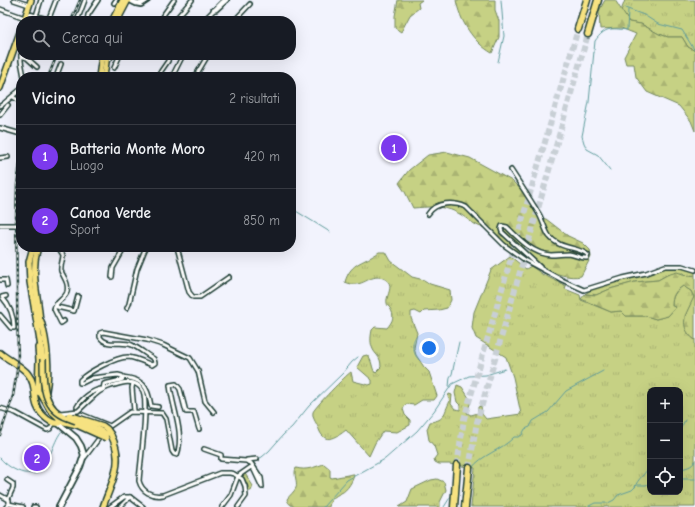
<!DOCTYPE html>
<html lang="it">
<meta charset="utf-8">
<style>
:root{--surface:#171b24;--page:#20242c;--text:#f1f3f6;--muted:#9ea1a6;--line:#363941;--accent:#7c3aed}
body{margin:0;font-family:"Comic Neue",sans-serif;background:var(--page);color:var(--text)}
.controls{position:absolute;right:12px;bottom:12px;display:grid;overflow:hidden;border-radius:8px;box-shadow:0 4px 16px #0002}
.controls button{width:36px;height:36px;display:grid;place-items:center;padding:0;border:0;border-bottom:1px solid var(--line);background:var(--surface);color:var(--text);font:20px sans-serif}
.you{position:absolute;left:429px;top:348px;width:14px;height:14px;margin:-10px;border:3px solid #fff;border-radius:50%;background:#1a73e8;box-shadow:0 0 0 6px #1a73e833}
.badge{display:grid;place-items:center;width:26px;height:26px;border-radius:50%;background:var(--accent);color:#fff;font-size:13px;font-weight:700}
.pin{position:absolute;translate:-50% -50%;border:2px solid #fff;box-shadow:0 1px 4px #0006}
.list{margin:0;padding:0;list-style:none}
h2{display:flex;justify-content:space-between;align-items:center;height:52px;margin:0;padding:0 16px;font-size:17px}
h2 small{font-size:13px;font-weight:400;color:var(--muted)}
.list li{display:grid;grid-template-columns:26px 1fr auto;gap:12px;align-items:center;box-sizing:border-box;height:64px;padding:0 16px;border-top:1px solid var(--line)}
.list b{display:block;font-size:15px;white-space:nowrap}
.list p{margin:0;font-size:13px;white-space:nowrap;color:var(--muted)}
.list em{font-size:13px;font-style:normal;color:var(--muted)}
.icon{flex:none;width:22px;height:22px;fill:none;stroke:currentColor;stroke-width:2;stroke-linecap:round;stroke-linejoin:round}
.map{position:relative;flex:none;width:695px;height:507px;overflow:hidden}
.search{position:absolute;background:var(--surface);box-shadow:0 4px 16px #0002;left:16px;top:16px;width:280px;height:44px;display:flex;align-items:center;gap:10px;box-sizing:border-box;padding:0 14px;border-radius:16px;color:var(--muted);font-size:15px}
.panel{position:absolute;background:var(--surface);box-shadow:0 4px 16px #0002;left:16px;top:72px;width:280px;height:180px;border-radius:16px}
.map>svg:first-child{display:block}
.grass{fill:url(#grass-tufts);stroke:#72875c;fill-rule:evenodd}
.forest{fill:url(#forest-firs);stroke:#72875c}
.park{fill:url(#park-crowns);stroke:#72875c}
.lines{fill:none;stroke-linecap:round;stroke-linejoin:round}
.stream{stroke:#5f9c9c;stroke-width:1}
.highway-tunnel{stroke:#c8cfd5;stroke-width:6;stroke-dasharray:6 3;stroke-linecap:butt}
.street-casing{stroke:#1f3d34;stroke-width:6}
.secondary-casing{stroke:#1f3d34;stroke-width:8}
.primary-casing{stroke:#1f3d34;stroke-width:8}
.highway-casing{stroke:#1f3d34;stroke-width:9}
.street{stroke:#fff;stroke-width:3}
.secondary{stroke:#fff;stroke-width:4.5}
.primary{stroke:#f6e281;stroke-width:5}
.highway{stroke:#f6e281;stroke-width:6}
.rail-casing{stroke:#1f3d34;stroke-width:2.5}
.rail{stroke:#fff;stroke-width:1;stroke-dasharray:3;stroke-linecap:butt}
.street-bridge-casing{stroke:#1f3d34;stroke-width:6;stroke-linecap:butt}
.primary-bridge-casing{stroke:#1f3d34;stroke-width:8;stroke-linecap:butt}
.street-bridge{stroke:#fff;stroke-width:3}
.primary-bridge{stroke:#f6e281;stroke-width:5}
</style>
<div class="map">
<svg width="695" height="507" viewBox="0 0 695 507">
<defs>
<pattern id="grass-tufts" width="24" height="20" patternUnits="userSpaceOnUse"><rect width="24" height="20" fill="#c6d184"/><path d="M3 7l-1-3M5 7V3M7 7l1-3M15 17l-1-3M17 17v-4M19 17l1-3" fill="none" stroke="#aab473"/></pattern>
<pattern id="forest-firs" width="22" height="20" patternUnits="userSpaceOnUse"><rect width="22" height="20" fill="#c6d184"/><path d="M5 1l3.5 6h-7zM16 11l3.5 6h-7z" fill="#aab473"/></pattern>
<pattern id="park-crowns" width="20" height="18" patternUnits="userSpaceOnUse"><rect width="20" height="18" fill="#c6d184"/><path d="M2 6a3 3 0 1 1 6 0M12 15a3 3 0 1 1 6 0" fill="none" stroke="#aab473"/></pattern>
</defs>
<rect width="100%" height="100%" fill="#f2f3fd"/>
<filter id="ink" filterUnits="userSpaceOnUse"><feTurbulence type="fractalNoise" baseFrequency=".025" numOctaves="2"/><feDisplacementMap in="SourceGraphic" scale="8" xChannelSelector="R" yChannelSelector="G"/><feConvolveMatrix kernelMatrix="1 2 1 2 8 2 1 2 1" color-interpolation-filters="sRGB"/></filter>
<g filter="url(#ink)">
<!-- grass -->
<g class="grass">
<polygon points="625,0 695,0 695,51 688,47 682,37 668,37 659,34 641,24 629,22 621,11"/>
<path d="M379,252H386L391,261L412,277L424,280L430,284L450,290L451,300L447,308L439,310L424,311L421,314L415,311L411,312V318L417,333L414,348L416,355L424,367L429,372L437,396L434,400H422L414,405L406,404L403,409L405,415L410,420V425L397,432L383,431L375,443L369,456L346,430C341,434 328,444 322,435C320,433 319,429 318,427C316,422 312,418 313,412C315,407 346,375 351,372L353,381L369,385L372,384V380L357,367L363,356L367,355C373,362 371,366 375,373L381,367C381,355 375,356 372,347C370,341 371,335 372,330L375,327L387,328C393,321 395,316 390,308C389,307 387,305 387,303C385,296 397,284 383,278C369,273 363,290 345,282C351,261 365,263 379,252Z"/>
<path d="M510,256L526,269L531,266L542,274L566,286L565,289L580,295L581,300L611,312L621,311L626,316H646L656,319L668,316L676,307L672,306C672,296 675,292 683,286L691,291L694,298L685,316L688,334L695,340V507H471L475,468L449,464H439L435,462L434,459L437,455L434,446L429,440L427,429L430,422C446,420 443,414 450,401L448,397L449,394L452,395L451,404L455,409L460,410V405L457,402L455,393L457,385L462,387L471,401L467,413L471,415L478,413V407L481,406L482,414L486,419L521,414L513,377L506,357L476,338L472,328L474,312L491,270ZM650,390H680V492H650Z"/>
<polygon points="666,267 682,267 695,271 695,275 689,277 683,273 667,275 658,280 635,282 610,289 596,295 585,294 594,288"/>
<polygon points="437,479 444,482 446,490 440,502 440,507 399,507 407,502 412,489 431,480"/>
</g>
<!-- forest -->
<g class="forest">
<polygon points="398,0 422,0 418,3 419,8 410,15 401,32 395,28 395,16"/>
<path d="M456,0H495V10L499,21V37L492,53C473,42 460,21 456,0Z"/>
<polygon points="605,0 615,0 629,22 641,24 659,34 668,37 682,37 688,47 695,51 695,131 691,121 679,106 647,92 636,77 634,64 626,64 624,57 636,34 621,28 600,29 599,11"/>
<path d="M447,152L470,158L512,181L526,194L542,219H546L568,236L583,243L590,250L591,257L581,276C559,281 524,259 506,245C500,240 494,234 488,228C475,228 467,217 456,212C442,205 427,207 413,208L405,192L399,183L409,170L428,155Z"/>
<path d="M677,272L689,276L695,275V340C677,326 686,314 694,297L691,291L683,286C675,291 672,296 672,306L676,307L668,316L656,319L646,316H626L621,311L611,312L581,299L585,294L596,295L610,289L635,282L658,280L667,275Z"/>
<path d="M324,464L330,469V477L332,478L353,474H354C354,479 347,491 341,493C335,496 330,499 329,507H295C290,505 288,503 287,499C290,495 294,492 296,488C298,481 293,475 296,468C307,471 314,467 324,464Z"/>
</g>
<!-- park -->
<polygon class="park" points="244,472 253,486 251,491 248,491 248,486 241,475"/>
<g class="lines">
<!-- stream -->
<g class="stream">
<polyline points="625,8 644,15 658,24 682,30 695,51"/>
<polyline points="498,62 504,36 501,0"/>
<path d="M610,170L598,155L587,149L584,143L582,136L589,102L595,41C605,27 611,28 627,30L628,10"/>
<polyline points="291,208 330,232"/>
<polyline points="449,387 450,377 452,374 459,342"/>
<polyline points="680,430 685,420"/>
<path d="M0,458C6,465 15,471 24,473C28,473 34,474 37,473C48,468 53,442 61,432"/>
<polyline points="258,459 262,457 269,451 283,435 292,427 309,406 343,373 352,362 358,357"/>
<path d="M472,468C481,455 502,450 514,437H518L522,435L525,429L530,427L533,421L548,412L566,391L603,371"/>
<path d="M680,470C685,467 692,468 695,461"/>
<polyline points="680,479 695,479"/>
<path d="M635,487C637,479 647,473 650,465"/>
<polyline points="323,507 347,480 385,459 417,431 434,411 452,384 469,376 486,375 505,369"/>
<polyline points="444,507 451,496"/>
<polyline points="587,507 595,503 608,503 614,500 618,495 632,490 637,485 646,485 650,483"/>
</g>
<!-- highway-tunnel -->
<g class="highway-tunnel">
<polyline points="457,465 464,419 578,29"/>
<polyline points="469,468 477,422 588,34"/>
</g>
<defs>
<g id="street">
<polyline points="14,0 29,5"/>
<polyline points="114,3 116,0"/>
<polyline points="0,9 25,18"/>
<polyline points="213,10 216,10 227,0"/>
<polyline points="26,13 47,19 49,18 56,0"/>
<polyline points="36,16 41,0"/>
<polyline points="77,21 85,0"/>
<polyline points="87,21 88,15 98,0"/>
<polyline points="159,21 174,0"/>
<polyline points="174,21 192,0"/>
<polyline points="203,21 224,0"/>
<polyline points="234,21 250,4"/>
<polyline points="21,55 21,61 24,77"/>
<polyline points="21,56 27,58 37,67"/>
<polyline points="110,59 112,55"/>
<polyline points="114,68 120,55"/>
<polyline points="56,77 61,64"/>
<polyline points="157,77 168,61 169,55"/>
<polyline points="172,77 183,55"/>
<polyline points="195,77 208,55"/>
<polyline points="13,97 21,102"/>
<polyline points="0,106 2,105 21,89"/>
<polyline points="0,115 8,105"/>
<polyline points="0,128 21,134"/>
<polyline points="0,158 8,157"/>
<path d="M511,170C520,184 530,199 539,214C543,221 545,230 549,236C560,250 578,246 588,255L587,258C581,259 576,255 569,254C563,254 557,255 551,255C533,254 519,239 507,227L502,226L501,229L502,232L540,267"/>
<path d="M428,214C436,201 455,202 466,207L504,245L525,260L562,280L584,290L623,278L646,273L665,266H682L695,270"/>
<polyline points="0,225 15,225"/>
<path d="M58,247L63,255C63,260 60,266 61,271C64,278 69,283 67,292C65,299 56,301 54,309L61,323L64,321"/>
<polyline points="177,247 189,292 193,297 200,297 229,277"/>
<polyline points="112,277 113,268 125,247"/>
<polyline points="0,280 6,280 7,286"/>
<polyline points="56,304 57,307 74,311 78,296"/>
<polyline points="127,308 129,304 137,269 146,247"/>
<path d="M0,315L11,328H14C14,316 10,306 2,297L6,296"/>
<path d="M122,377C143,379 148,386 151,406L158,407"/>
<polyline points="133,383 132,388 134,411"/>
<path d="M101,389C93,390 81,399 77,407L78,413L110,426L130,412L162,413L166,419L172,451L174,454L177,455C185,433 172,407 170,385L176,384L180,389L186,412H194L199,429"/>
<path d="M103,389L104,384L121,380L123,379L122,376L118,375L92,378L82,383H80V380C88,372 116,357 128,357C137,358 144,362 152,365L155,363L154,359C147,355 140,349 132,345C122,340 107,348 100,337V333L103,332L147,340L163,345L190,358L198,371L205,401L214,412"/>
<path d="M94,396C102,388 111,386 122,383C130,381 139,383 143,391C149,404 140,464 139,481C142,492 152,497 163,495L220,473H230L234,474L242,479L245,486L246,496L238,507"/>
<polyline points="0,408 16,413 47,430 50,429 54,423"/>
<polyline points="204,449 221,455 221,459 246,461 251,463 261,478 262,487 254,470 251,467 238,476 231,495 222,507"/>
<polyline points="85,457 100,437"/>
<polyline points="247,460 257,459"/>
<polyline points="7,480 13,484 13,488 8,499"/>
<polyline points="0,495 9,500 9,504 6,507"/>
<polyline points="130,497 143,507"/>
<polyline points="9,504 23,507"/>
<polyline points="33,507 36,507"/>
<polyline points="110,507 124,497 130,497 120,507"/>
</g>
<g id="secondary">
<polyline points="130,0 136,3 141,4 147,0"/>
<polyline points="58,423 76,438 81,446 84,455 80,467 59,507"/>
</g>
<g id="primary">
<polyline points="24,21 31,0"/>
<polyline points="112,21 123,0"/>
<polyline points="117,21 128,0"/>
<polyline points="99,77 102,55"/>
<polyline points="104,77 107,55"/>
<polyline points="0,88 21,29"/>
<polyline points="33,247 29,262 30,282 43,359"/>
<path d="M38,247C29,276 40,298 40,327"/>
<path d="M41,321C47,341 50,370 46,391"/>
<polyline points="38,348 39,360 38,392"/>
<path d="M0,353C8,360 22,366 28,374C40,389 28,404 47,419C51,422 54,424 59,423V418L50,410L41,394L38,392"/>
<polyline points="60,421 77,425"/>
<path d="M103,507C112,481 125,462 111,435"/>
</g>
<g id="highway">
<polyline points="578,29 587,0"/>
<polyline points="588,34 598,0"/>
<polyline points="454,507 457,465"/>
<polyline points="465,507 469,468"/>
</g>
</defs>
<!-- street casing -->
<use href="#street" class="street-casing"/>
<!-- secondary casing -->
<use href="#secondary" class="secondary-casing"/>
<!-- primary casing -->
<use href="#primary" class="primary-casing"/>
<!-- highway casing -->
<use href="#highway" class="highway-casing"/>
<!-- street -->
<use href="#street" class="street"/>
<!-- secondary -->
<use href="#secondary" class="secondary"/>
<!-- primary -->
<use href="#primary" class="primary"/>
<!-- highway -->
<use href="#highway" class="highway"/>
<defs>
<g id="rail">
<polyline points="71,21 80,0"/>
<polyline points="48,77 57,55"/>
<polyline points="0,435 13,396 18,364 16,218 17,184 21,157"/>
</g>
</defs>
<!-- rail casing -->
<use href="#rail" class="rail-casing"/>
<!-- rail -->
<use href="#rail" class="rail"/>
<defs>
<g id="street-bridge">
<polyline points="15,225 21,225"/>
<polyline points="60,413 78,411 94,396"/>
</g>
<g id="primary-bridge">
<path d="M43,359C43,382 42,409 68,418C81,423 94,426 106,434"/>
<polyline points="69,415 103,426 107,429 111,435"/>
<polyline points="77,425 106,438"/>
</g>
</defs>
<!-- street-bridge casing -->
<use href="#street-bridge" class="street-bridge-casing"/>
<!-- primary-bridge casing -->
<use href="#primary-bridge" class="primary-bridge-casing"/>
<!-- street-bridge -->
<use href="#street-bridge" class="street-bridge"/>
<!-- primary-bridge -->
<use href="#primary-bridge" class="primary-bridge"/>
</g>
</g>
</svg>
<div class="controls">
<button>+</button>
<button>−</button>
<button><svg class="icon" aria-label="locate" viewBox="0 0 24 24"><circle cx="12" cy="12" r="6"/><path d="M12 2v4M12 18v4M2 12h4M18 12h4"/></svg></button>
</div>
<div class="you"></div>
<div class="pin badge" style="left:394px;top:148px">1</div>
<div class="pin badge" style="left:37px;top:458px">2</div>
<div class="search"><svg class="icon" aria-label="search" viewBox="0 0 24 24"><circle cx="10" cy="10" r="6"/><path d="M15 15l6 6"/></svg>Cerca qui</div>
<section class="panel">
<h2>Vicino<small>2 risultati</small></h2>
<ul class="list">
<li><span class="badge">1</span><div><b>Batteria Monte Moro</b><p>Luogo</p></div><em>420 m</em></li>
<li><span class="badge">2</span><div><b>Canoa Verde</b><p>Sport</p></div><em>850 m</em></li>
</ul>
</section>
</div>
